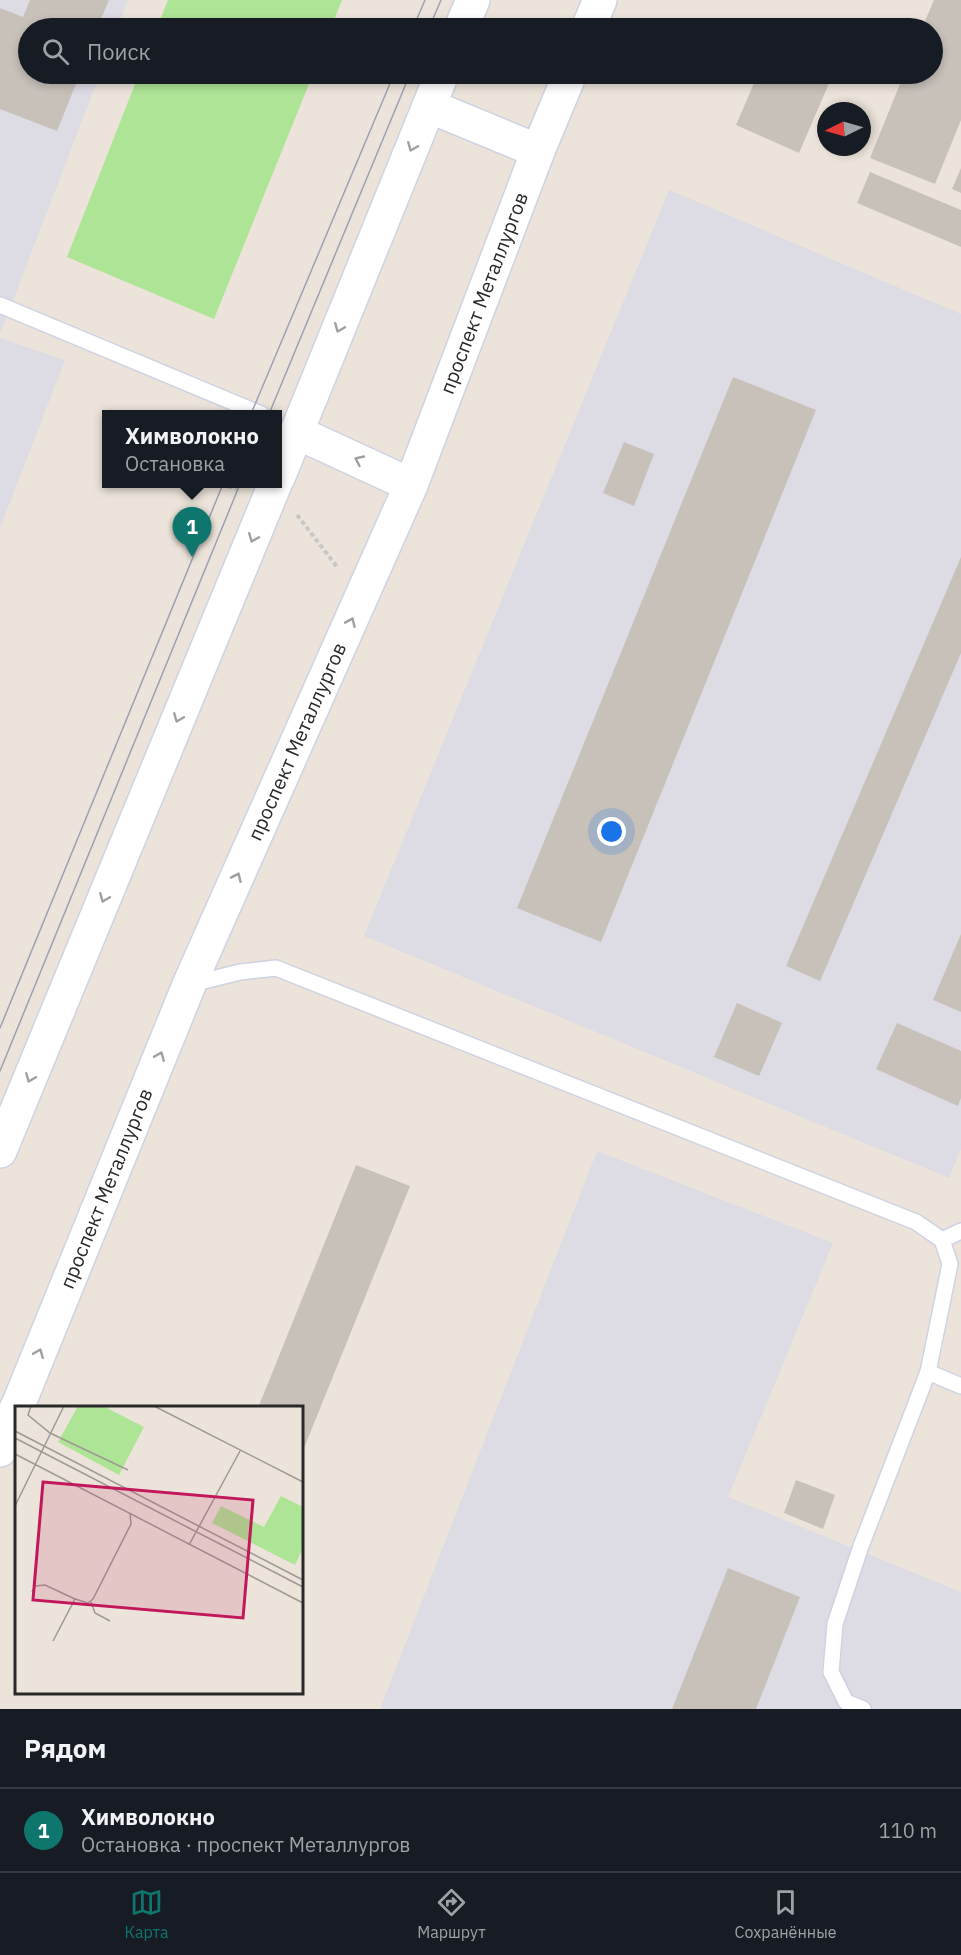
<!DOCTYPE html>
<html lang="ru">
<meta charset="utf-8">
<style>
:root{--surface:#171b24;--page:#20242c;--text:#f1f3f6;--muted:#9ea1a6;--line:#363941;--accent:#0f766e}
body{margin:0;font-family:"IBM Plex Sans",sans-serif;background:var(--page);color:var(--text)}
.compass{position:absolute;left:817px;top:102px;width:54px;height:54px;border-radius:50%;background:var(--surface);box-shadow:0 3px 9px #0003;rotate:265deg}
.you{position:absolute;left:612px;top:832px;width:21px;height:21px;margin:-15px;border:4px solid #fff;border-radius:50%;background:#1a73e8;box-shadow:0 0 0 9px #1a73e833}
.badge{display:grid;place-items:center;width:39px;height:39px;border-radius:50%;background:var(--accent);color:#fff;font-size:20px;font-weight:700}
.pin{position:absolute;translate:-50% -50px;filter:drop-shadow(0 2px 3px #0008)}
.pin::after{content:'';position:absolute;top:32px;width:21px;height:18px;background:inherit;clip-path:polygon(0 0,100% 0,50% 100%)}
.popup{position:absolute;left:102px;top:410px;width:180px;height:78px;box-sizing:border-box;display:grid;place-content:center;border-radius:0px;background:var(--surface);filter:drop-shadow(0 2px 4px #0005);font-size:20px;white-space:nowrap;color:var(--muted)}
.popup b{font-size:22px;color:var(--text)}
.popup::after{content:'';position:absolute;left:50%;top:100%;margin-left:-12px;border:12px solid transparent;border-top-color:var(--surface)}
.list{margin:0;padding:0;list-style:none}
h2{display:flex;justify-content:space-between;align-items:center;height:78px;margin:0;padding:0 24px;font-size:26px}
h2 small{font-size:20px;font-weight:400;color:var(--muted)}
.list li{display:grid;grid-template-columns:39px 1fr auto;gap:18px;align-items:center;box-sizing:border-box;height:84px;padding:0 24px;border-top:2px solid var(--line)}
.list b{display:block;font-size:22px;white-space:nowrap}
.list p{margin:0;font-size:20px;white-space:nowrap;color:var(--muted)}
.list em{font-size:20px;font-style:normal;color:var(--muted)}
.icon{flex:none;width:33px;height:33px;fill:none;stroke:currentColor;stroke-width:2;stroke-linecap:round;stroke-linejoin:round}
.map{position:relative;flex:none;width:961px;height:1709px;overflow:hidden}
.search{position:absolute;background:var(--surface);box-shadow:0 3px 9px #0003;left:18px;right:18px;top:18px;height:66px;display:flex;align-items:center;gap:15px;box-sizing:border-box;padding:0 21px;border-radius:33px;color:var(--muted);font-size:22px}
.sheet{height:162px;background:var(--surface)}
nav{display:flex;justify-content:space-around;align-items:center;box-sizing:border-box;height:84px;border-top:2px solid var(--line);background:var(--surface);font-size:16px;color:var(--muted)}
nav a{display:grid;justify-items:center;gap:3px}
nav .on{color:var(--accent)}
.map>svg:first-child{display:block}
.industrial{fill:#dddbe4}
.green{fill:#aee495}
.building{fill:#c7c1ba}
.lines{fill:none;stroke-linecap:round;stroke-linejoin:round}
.lane-casing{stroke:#cfd2e2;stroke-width:18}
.secondary-casing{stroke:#cfd2e2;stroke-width:36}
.path{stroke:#c7c7c7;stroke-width:4;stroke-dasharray:4.5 3;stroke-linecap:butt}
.lane{stroke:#fff;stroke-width:15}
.secondary{stroke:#fff;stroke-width:33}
.tram{stroke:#9da0b4;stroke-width:1.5}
.oneway{stroke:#9f9f9f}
.labels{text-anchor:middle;stroke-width:6;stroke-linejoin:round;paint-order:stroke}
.street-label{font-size:20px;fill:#292929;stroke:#fff}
.inset-road{fill:none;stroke:#9e9993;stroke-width:1.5}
.view{fill:#c2185b;fill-opacity:0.15;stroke:#c2185b;stroke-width:3}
.inset-edge{fill:none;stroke:#292929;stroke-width:3}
</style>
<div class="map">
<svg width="961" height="1709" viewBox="0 0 961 1709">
<rect width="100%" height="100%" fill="#ece4da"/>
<!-- industrial -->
<g class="industrial">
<polygon points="0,0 128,0 117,28 28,28 28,74 100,74 0,334"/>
<polygon points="669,190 961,314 961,1149 949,1178 364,936"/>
<polygon points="0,338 65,360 0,528"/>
<polygon points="597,1151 833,1243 728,1497 961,1592 961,1709 380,1709"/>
</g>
<!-- green -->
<g class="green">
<polygon points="168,0 342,0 331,28 157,28"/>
<polygon points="139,74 313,74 214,319 67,257"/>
</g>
<!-- building -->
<g class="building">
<polygon points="30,0 109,0 97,28 28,28 28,74 80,74 57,131 0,109 0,8 23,17"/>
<polygon points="934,0 961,0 961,120 935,184 870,158 904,74 932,74 932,28 922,28"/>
<polygon points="758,74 833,74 799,153 736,125"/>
<polygon points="961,168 961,193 952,189"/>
<polygon points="870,172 961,210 961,247 857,203"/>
<polygon points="733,377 816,410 601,942 517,908"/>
<polygon points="624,442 654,454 634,506 603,493"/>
<polygon points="961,557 961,653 820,981 786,966"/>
<polygon points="961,934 961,1012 933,1000"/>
<polygon points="737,1003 782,1023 759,1076 714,1057"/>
<polygon points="897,1023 961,1051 961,1098 958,1106 876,1069"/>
<polygon points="356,1165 410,1186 302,1453 302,1408 258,1408"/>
<polygon points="796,1480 835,1495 823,1529 784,1513"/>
<polygon points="728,1568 800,1597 756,1709 672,1709"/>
</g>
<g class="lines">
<defs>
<g id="lane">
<polyline points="0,305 261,414"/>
<polyline points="192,984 240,972 276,968 916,1222 942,1240 950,1264 928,1372 961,1386"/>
<polyline points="942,1240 961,1231"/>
<polyline points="863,1709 846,1702 831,1672 835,1624 861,1546 928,1372"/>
</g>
<g id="secondary">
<polyline points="461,28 473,0"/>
<polyline points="588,28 600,0"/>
<polyline points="429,106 538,151"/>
<polyline points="296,432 411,485"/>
<polyline points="278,478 442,74"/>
<polyline points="0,1151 275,484"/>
<path id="s1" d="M17,1408L189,985L411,485L538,151L570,74"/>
<polyline points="0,1450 16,1409"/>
</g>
</defs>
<!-- lane casing -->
<use href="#lane" class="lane-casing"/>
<!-- secondary casing -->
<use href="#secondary" class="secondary-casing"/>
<!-- path -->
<g class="path">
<polyline points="221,484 237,489"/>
<polyline points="297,515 338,568"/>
</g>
<!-- lane -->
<use href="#lane" class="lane"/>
<!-- secondary -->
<use href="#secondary" class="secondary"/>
<!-- tram -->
<g class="tram">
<polyline points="413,28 425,0"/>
<polyline points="429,28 441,0"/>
<polyline points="251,414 394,74"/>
<polyline points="269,414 410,74"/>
<polyline points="0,1028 223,484"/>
<polyline points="0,1071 240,484"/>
</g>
</g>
<!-- one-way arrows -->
<defs><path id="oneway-chevron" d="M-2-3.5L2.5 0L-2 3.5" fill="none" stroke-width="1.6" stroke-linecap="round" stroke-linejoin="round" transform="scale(1.5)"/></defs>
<g class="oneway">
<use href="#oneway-chevron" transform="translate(412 147) rotate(112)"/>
<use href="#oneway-chevron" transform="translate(339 328) rotate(112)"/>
<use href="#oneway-chevron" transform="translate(359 460) rotate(-155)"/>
<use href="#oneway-chevron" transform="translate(253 538) rotate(112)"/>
<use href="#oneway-chevron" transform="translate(351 622) rotate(-66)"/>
<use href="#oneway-chevron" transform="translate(178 718) rotate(112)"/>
<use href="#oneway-chevron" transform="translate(237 877) rotate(-66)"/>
<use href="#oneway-chevron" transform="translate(104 898) rotate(112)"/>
<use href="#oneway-chevron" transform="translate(160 1056) rotate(-68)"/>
<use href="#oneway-chevron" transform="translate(30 1078) rotate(112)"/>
<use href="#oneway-chevron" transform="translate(39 1353) rotate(-68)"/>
</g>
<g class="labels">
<!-- street labels -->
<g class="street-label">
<text dy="7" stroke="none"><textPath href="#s1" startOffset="1209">проспект Металлургов</textPath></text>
<text dy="7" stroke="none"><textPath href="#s1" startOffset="723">проспект Металлургов</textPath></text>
<text dy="7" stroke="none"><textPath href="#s1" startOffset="237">проспект Металлургов</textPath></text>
</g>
</g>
<!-- overview -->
<g transform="translate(15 1406)">
<rect width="288" height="288" fill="#ece4da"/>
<path d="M63,0H88L129,21L104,69L43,36ZM266,90L288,101V142L280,159L197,117L206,100L249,121Z" fill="#aee495"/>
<path class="inset-road" d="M16,0L13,9L35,27L113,64M139,0L288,76M0,25L288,174M0,32L288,181M0,48L288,197M0,100L49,0M174,139L225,45M17,186L20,180L30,179L60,193M76,196L80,207L95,215M38,235L60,193L73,197L78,193L116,118L115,107"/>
<path class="view" d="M28,76L238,94L228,212L18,194Z"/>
<rect width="288" height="288" class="inset-edge"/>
</g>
</svg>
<svg class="compass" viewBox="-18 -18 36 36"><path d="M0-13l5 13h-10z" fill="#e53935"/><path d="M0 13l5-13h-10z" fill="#9ea1a6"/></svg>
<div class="you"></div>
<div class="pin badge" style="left:192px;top:557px">1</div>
<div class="popup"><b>Химволокно</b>Остановка</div>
<div class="search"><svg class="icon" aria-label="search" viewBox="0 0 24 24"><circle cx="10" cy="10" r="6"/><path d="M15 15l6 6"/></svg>Поиск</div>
</div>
<section class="sheet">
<h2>Рядом<small></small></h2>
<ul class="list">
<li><span class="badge">1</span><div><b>Химволокно</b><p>Остановка · проспект Металлургов</p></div><em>110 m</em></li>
</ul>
</section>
<nav>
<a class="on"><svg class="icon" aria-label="map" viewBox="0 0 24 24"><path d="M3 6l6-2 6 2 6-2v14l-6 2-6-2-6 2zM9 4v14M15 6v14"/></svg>Карта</a>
<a><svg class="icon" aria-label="directions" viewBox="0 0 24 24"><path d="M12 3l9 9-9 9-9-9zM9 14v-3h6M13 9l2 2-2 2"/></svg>Маршрут</a>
<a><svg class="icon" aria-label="saved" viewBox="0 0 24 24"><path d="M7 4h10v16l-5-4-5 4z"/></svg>Сохранённые</a>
</nav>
